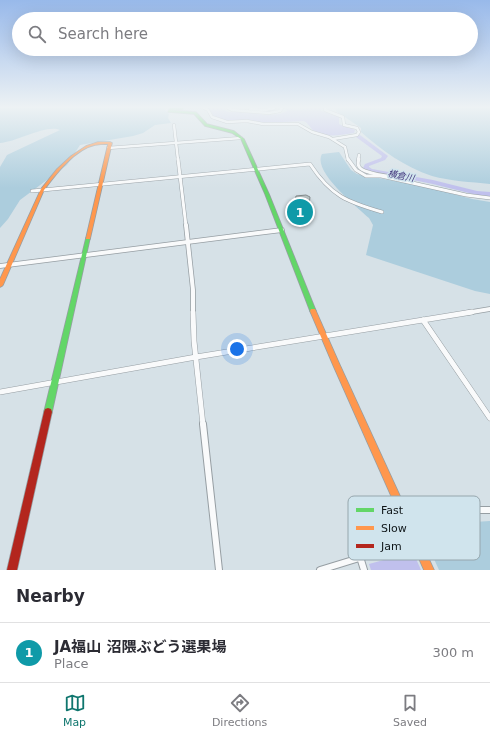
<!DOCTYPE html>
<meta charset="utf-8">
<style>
:root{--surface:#fff;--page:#f7f7f7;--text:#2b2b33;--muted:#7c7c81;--line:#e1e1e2;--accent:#0f766e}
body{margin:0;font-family:"DejaVu Sans","Noto Sans JP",sans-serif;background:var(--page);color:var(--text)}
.you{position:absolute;left:237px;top:349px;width:14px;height:14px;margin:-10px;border:3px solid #fff;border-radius:50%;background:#1a73e8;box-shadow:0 0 0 6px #1a73e833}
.badge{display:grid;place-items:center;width:26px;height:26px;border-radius:50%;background:var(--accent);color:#fff;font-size:13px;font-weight:700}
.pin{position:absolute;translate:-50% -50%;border:2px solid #fff;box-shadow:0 1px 4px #0006}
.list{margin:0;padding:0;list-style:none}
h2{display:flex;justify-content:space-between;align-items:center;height:52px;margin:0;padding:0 16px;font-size:17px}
h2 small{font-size:13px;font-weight:400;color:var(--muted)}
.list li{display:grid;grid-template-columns:26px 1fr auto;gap:12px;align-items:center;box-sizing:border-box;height:60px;padding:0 16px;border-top:1px solid var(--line)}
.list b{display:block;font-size:15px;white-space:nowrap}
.list p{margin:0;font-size:13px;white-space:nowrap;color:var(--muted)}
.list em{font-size:13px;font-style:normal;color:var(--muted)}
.icon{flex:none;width:22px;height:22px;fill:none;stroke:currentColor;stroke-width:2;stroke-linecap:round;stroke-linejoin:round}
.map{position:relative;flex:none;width:490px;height:570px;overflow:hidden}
.search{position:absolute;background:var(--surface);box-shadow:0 4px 16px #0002;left:12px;right:12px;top:12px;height:44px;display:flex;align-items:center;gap:10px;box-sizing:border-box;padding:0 14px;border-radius:22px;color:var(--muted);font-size:15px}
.sheet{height:112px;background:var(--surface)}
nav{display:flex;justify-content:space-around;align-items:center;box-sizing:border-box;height:56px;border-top:1px solid var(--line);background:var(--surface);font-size:11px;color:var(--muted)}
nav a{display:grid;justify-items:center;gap:2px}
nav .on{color:var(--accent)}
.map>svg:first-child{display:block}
.green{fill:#accddd}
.water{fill:#c0c0ed}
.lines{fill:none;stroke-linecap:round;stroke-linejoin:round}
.river{fill:#c0c0ed;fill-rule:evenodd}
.street-far4-casing{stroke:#969ea3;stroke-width:3.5}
.street-far3-casing{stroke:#969ea3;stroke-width:4}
.street-far2-casing{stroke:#969ea3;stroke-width:5.5}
.street-far1-casing{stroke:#969ea3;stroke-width:6}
.street-casing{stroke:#969ea3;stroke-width:8}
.fast-casing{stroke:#969ea3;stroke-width:1.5}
.slow-casing{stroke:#969ea3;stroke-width:1.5}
.jam-casing{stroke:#969ea3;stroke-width:1.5}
.street-far4{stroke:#f9fafb;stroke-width:2.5}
.street-far3{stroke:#f9fafb;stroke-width:3}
.street-far2{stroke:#f9fafb;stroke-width:4}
.street-far1{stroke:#f9fafb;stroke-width:5}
.street{stroke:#f9fafb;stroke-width:6}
.fast{fill:#63d668;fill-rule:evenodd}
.slow{fill:#ff974d;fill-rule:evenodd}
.jam{fill:#b3261e;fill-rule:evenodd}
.wall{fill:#a4adaf}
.building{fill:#bfc9cb;stroke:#868d8e}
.labels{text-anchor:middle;stroke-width:3;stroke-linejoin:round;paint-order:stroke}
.far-water-label{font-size:9px;font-style:italic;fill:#42367c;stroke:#d0e4ed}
.key{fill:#d0e4ed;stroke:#96a6ad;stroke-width:1}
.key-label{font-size:11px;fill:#0e1518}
</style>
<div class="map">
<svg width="490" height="570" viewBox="0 0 490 570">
<rect width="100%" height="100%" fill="#d6e1e7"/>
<!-- green -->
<g class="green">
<path d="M0,108H166L164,109L169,114L168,118L171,123L155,125L143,133L133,136L80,145L67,165L20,200L8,219L0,228V167L7,155L60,130C46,124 17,142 0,143Z"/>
<path d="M335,108H490V184C471,182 450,181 432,176C404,167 382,150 361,132V128L336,111Z"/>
<path d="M339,152L351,170L357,174L427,187L472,199L490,202V294L475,291L366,255L373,225L369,218C356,206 312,171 322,154Z"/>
<polygon points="490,521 490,570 439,570 430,550 461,543 474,522"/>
</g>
<!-- water -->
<g class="water">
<path d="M206,108H224L225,110L228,112H252L264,115L280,114L287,111L286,108L299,110L306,108H320L321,111L339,116V124C344,127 350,127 355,130L354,133C342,135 325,138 314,131C310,128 308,122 303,121L264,123L248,120L230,121L220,119L214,116L210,111Z"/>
<polygon points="413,552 421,570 371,570 369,564"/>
</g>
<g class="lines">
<!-- river -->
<polygon class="river" points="356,135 360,135 388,156 385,160 369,166 369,167 372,169 433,180 477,191 490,192 490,196 477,195 433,184 368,171 363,168 365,164 381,158 382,156 356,137"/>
<defs>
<g id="street-far4">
<polyline points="204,108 208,110 212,117 227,122 247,121 263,124 298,124 312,132 329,137 345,147 348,160"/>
<polyline points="228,108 232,110 269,113 280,111 282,108"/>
<polyline points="325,108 325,110 343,117 344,125 357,128 359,132 357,135 333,139"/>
<polyline points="250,109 265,110 274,108"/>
<polyline points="174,125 178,160"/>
<polyline points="108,148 241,138"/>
<polyline points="358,160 359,155"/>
</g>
<g id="street-far3">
<polyline points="178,159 186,226"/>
<polyline points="348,159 356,170 366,176 381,176 466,195 490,198"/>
<path d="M359,159C358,162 358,166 360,168C367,175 397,177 408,179"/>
<path d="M32,191L310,164C331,196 347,202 382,212"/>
</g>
<g id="street-far2">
<polyline points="186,225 193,290 193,313"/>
<polyline points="0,266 282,230"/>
<polyline points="466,313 490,309"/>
</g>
<g id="street-far1">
<polyline points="193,312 194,341 203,425"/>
<polyline points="423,320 490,418"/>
<polyline points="0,392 196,357 472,312"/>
</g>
<g id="street">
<polyline points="203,424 219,570"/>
<polyline points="360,557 364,570"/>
<polyline points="320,570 369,555 451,534 461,517 469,510 490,510"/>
</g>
<g id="fast">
<polygon points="170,108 184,108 183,109 171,110 196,112 207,124 234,131 244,139 269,194 316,311 315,313 311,313 310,311 265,194 241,139 232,133 205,126 194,114 168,112"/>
<polygon points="88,236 90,238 52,412 51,415 48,416 45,415 44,412 86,238"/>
</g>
<g id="slow">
<path d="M98,142H110L112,143L90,239H86V238L108,144C104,144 100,144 95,145C75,149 56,174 44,190L3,285L2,286L0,287V279L41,189L57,169L71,156L86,146Z"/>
<polygon points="311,309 315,309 316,311 339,363 434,570 424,570 333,365 310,311"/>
</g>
<polygon id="jam" points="48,408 51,409 52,412 17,570 7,570 44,412 45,409"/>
</defs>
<!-- street-far4 casing -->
<use href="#street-far4" class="street-far4-casing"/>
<!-- street-far3 casing -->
<use href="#street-far3" class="street-far3-casing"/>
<!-- street-far2 casing -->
<use href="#street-far2" class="street-far2-casing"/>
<!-- street-far1 casing -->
<use href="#street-far1" class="street-far1-casing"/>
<!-- street casing -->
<use href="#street" class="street-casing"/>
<!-- fast casing -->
<use href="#fast" class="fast-casing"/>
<!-- slow casing -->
<use href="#slow" class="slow-casing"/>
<!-- jam casing -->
<use href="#jam" class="jam-casing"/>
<!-- street-far4 -->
<use href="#street-far4" class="street-far4"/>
<!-- street-far3 -->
<use href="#street-far3" class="street-far3"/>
<!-- street-far2 -->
<use href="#street-far2" class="street-far2"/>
<!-- street-far1 -->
<use href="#street-far1" class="street-far1"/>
<!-- street -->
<use href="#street" class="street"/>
<!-- fast -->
<use href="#fast" class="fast"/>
<!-- slow -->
<use href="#slow" class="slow"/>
<!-- jam -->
<use href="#jam" class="jam"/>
</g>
<!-- wall -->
<polygon class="wall" points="296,196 308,214 306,220 292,218"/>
<!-- building -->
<polygon class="building" points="306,195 310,197 308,214 293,212 296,196"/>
<!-- sky -->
<linearGradient id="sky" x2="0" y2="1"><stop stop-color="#98b9ea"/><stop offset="0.57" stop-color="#edf2f4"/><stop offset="1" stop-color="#edf2f4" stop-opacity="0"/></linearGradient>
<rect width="490" height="188" fill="url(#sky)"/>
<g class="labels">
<!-- far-water labels -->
<g class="far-water-label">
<text transform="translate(401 176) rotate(11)" y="3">横倉川</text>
</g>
</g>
<!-- legend -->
<rect x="348" y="496" width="132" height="64" rx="6" class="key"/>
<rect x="356" y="508" width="18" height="4" fill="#63d668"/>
<rect x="356" y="526" width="18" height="4" fill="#ff974d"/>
<rect x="356" y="544" width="18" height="4" fill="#b3261e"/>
<g class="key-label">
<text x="381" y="514">Fast</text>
<text x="381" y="532">Slow</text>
<text x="381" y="550">Jam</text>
</g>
</svg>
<div class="you"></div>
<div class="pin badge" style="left:300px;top:212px;background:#0f9aa8">1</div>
<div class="search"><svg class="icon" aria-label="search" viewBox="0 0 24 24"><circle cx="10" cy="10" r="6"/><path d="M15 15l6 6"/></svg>Search here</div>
</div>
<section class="sheet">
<h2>Nearby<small></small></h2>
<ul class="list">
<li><span class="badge" style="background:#0f9aa8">1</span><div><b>JA福山 沼隈ぶどう選果場</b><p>Place</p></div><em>300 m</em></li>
</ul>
</section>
<nav>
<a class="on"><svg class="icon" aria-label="map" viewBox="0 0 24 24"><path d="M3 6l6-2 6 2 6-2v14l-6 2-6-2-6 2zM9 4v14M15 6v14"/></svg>Map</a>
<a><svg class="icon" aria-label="directions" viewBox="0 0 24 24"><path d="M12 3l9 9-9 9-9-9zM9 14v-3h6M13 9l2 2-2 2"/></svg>Directions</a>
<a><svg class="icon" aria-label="saved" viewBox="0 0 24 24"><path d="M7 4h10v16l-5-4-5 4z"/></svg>Saved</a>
</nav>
